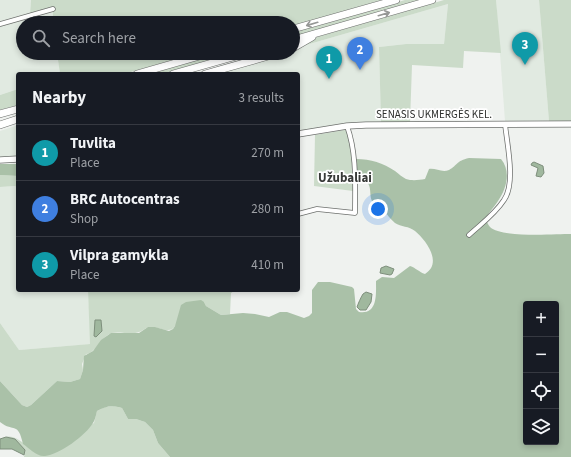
<!DOCTYPE html>
<meta charset="utf-8">
<style>
:root{--surface:#171b24;--page:#242831;--text:#f1f3f6;--muted:#9ea1a6;--line:#363941;--accent:#caa1d2}
body{margin:0;font-family:"Source Sans 3",sans-serif;background:var(--page);color:var(--text)}
.controls{position:absolute;right:12px;bottom:12px;display:grid;overflow:hidden;border-radius:4px;box-shadow:0 2px 6px #0003}
.controls button{width:36px;height:36px;display:grid;place-items:center;padding:0;border:0;border-bottom:1px solid var(--line);background:var(--surface);color:var(--text);font:20px sans-serif}
.you{position:absolute;left:378px;top:209px;width:14px;height:14px;margin:-10px;border:3px solid #fff;border-radius:50%;background:#1a73e8;box-shadow:0 0 0 6px #1a73e833}
.badge{display:grid;place-items:center;width:26px;height:26px;border-radius:50%;background:var(--accent);color:#fff;font-size:13px;font-weight:700}
.pin{position:absolute;translate:-50% -33px;filter:drop-shadow(0 1px 2px #0008)}
.pin::after{content:'';position:absolute;top:21px;width:14px;height:12px;background:inherit;clip-path:polygon(0 0,100% 0,50% 100%)}
.list{margin:0;padding:0;list-style:none}
h2{display:flex;justify-content:space-between;align-items:center;height:52px;margin:0;padding:0 16px;font-size:17px}
h2 small{font-size:13px;font-weight:400;color:var(--muted)}
.list li{display:grid;grid-template-columns:26px 1fr auto;gap:12px;align-items:center;box-sizing:border-box;height:56px;padding:0 16px;border-top:1px solid var(--line)}
.list b{display:block;font-size:15px;white-space:nowrap}
.list p{margin:0;font-size:13px;white-space:nowrap;color:var(--muted)}
.list em{font-size:13px;font-style:normal;color:var(--muted)}
.icon{flex:none;width:22px;height:22px;fill:none;stroke:currentColor;stroke-width:2;stroke-linecap:round;stroke-linejoin:round}
.map{position:relative;flex:none;width:571px;height:457px;overflow:hidden}
.search{position:absolute;background:var(--surface);box-shadow:0 2px 6px #0003;left:16px;top:16px;width:284px;height:44px;display:flex;align-items:center;gap:10px;box-sizing:border-box;padding:0 14px;border-radius:22px;color:var(--muted);font-size:15px}
.panel{position:absolute;background:var(--surface);box-shadow:0 2px 6px #0003;left:16px;top:72px;width:284px;height:220px;border-radius:4px}
.map>svg:first-child{display:block}
.built{fill:#e1eae1}
.green{fill:#cbdbc9}
.forest{fill:#aac1a8;fill-rule:evenodd}
.water{fill:#a0b89e;stroke:#7e8f7c}
.lines{fill:none;stroke-linecap:round;stroke-linejoin:round}
.street-casing{stroke:#6d706d;stroke-width:5.5}
.secondary-casing{stroke:#6d706d;stroke-width:7}
.highway-casing{stroke:#6d706d;stroke-width:8}
.street{stroke:#fff;stroke-width:4}
.secondary{stroke:#fff;stroke-width:5.5}
.highway{stroke:#fff;stroke-width:7}
.oneway{stroke:#969796}
.labels{text-anchor:middle;stroke-width:3.5;stroke-linejoin:round;paint-order:stroke}
.street-label{font-size:11px;fill:#2e2f2d;stroke:#fff}
.quarter-label{font-size:13px;font-weight:bold;fill:#383a38;stroke:#fff}
</style>
<div class="map">
<svg width="571" height="457" viewBox="0 0 571 457">
<rect width="100%" height="100%" fill="#eff2ef"/>
<!-- built -->
<g class="built">
<polygon points="0,0 31,0 30,14 52,8 54,23 23,23 23,53 57,53 60,74 18,74 18,89 0,95"/>
<polygon points="496,0 539,0 549,121 505,121"/>
<polygon points="448,4 444,44 406,44 379,47 381,122 350,123 298,131 298,74 209,74 283,53 293,53 293,50 299,47"/>
<polygon points="18,125 18,157 0,158 0,131"/>
<polygon points="15,186 18,188 18,290 88,290 91,344 19,350 0,323 0,187"/>
</g>
<!-- green -->
<g class="green">
<polygon points="31,0 382,0 293,26 293,23 54,23 52,8 30,14"/>
<polygon points="405,0 423,0 293,37 293,32"/>
<polygon points="444,0 496,0 501,53 464,51 463,68 412,65 410,122 381,122 379,47 406,44 444,44 448,4 299,47 310,39 317,37"/>
<polygon points="539,0 571,0 571,121 549,121"/>
<polygon points="57,53 197,53 124,74 60,74"/>
<polygon points="220,53 237,53 163,74 145,74"/>
<polygon points="18,89 18,105 0,110 0,95"/>
<polygon points="350,129 356,159 357,176 353,191 314,186 315,135"/>
<polygon points="0,175 18,176 18,188 15,186 0,187"/>
<path d="M88,290H241L234,291L231,293L230,314L221,315L206,306L204,302L175,326C170,335 159,326 150,327C146,327 143,331 139,332C131,335 120,331 112,333C101,336 96,353 86,354L82,364L83,370L80,379L70,382L57,381L31,405L27,407L22,405L0,381V323L19,350L90,344Z"/>
<path d="M114,406L122,408L128,419H136L145,422L153,430L158,443L170,457H24L25,450L15,439L6,437C16,434 30,449 39,455L94,423L97,411L105,407Z"/>
</g>
<!-- forest -->
<g class="forest">
<path d="M469,158L501,159C511,171 507,188 498,201C495,206 490,211 487,216C486,219 487,224 490,227C501,238 554,234 571,234V457H170L158,443L153,430L145,422L136,419H128L122,408C112,405 106,406 97,411C96,415 95,420 93,423C86,435 59,455 45,456C37,457 29,448 23,444C18,421 14,433 0,422V381L22,405L27,407L31,405L57,381L70,382L80,379L83,370L84,356L93,351L101,340L111,333H139L148,327H155L169,331L173,329L175,326L181,305L186,302L201,300L204,302L206,306L221,315L243,313L255,314L269,317L280,312H287L304,318L309,316L312,313V290L318,282H330L352,287L354,289L356,309L359,312C378,315 376,294 376,281L382,277L394,278L410,266C416,268 419,272 425,274C443,263 426,240 415,231C409,226 401,227 395,223C390,219 387,214 383,209C381,207 377,207 375,205C365,196 378,183 357,176L356,159C371,159 383,163 395,171C399,174 402,177 406,179C412,181 419,180 425,179L429,169C436,168 442,173 449,170C458,165 456,161 469,158ZM526,304H556V442H526Z"/>
<polygon points="0,164 18,164 18,176 0,175"/>
</g>
<!-- water -->
<g class="water">
<polygon points="534,162 543,166 544,173 541,177 536,176 538,168 531,165 532,163"/>
<polygon points="386,266 394,269 392,274 390,275 380,273 381,268"/>
<path d="M366,292L372,294L371,302L366,310H360L357,307C358,304 361,297 363,294Z"/>
<polygon points="95,320 101,320 102,331 96,337 94,336"/>
<polygon points="6,437 15,439 25,450 24,455 12,449 0,449 0,439"/>
</g>
<g class="lines">
<defs>
<g id="street">
<polyline points="0,24 53,9"/>
<path d="M298,214L317,209L355,213C355,184 357,154 347,126"/>
<path d="M469,235C481,224 495,214 504,200C516,183 507,144 505,124"/>
</g>
<g id="secondary">
<polyline points="298,134 347,126 366,125 571,124"/>
<polyline points="0,160 18,159"/>
</g>
<g id="highway">
<polyline points="293,29 396,0"/>
<polyline points="293,40 432,0"/>
<polyline points="293,48 312,37"/>
<polyline points="137,74 210,53"/>
<polyline points="173,74 247,53"/>
<polyline points="205,74 279,53"/>
<polyline points="0,114 18,109"/>
<polyline points="0,125 18,119"/>
</g>
</defs>
<!-- street casing -->
<use href="#street" class="street-casing"/>
<!-- secondary casing -->
<use href="#secondary" class="secondary-casing"/>
<!-- highway casing -->
<use href="#highway" class="highway-casing"/>
<!-- street -->
<use href="#street" class="street"/>
<!-- secondary -->
<use href="#secondary" class="secondary"/>
<!-- highway -->
<use href="#highway" class="highway"/>
</g>
<!-- one-way arrows -->
<defs><path id="oneway-shaft" d="M-6 0H5M1.5-3L5.5 0L1.5 3" fill="none" stroke-width="1.6" stroke-linecap="round" stroke-linejoin="round"/></defs>
<g class="oneway">
<use href="#oneway-shaft" transform="translate(384 14) rotate(-16)"/>
<use href="#oneway-shaft" transform="translate(312 24) rotate(164)"/>
</g>
<g class="labels">
<!-- street labels -->
<g class="street-label">
<text x="434" y="118">SENASIS UKMERGĖS KEL.</text>
</g>
<!-- quarter labels -->
<g class="quarter-label">
<text x="345" y="182">Užubaliai</text>
</g>
</g>
</svg>
<div class="controls">
<button>+</button>
<button>−</button>
<button><svg class="icon" aria-label="locate" viewBox="0 0 24 24"><circle cx="12" cy="12" r="6"/><path d="M12 2v4M12 18v4M2 12h4M18 12h4"/></svg></button>
<button><svg class="icon" aria-label="layers" viewBox="0 0 24 24"><path d="M12 4l9 5-9 5-9-5zM3 14l9 5 9-5"/></svg></button>
</div>
<div class="you"></div>
<div class="pin badge" style="left:329px;top:79px;background:#0f9aa8">1</div>
<div class="pin badge" style="left:360px;top:70px;background:#3f7fe0">2</div>
<div class="pin badge" style="left:525px;top:65px;background:#0f9aa8">3</div>
<div class="search"><svg class="icon" aria-label="search" viewBox="0 0 24 24"><circle cx="10" cy="10" r="6"/><path d="M15 15l6 6"/></svg>Search here</div>
<section class="panel">
<h2>Nearby<small>3 results</small></h2>
<ul class="list">
<li><span class="badge" style="background:#0f9aa8">1</span><div><b>Tuvlita</b><p>Place</p></div><em>270 m</em></li>
<li><span class="badge" style="background:#3f7fe0">2</span><div><b>BRC Autocentras</b><p>Shop</p></div><em>280 m</em></li>
<li><span class="badge" style="background:#0f9aa8">3</span><div><b>Vilpra gamykla</b><p>Place</p></div><em>410 m</em></li>
</ul>
</section>
</div>
